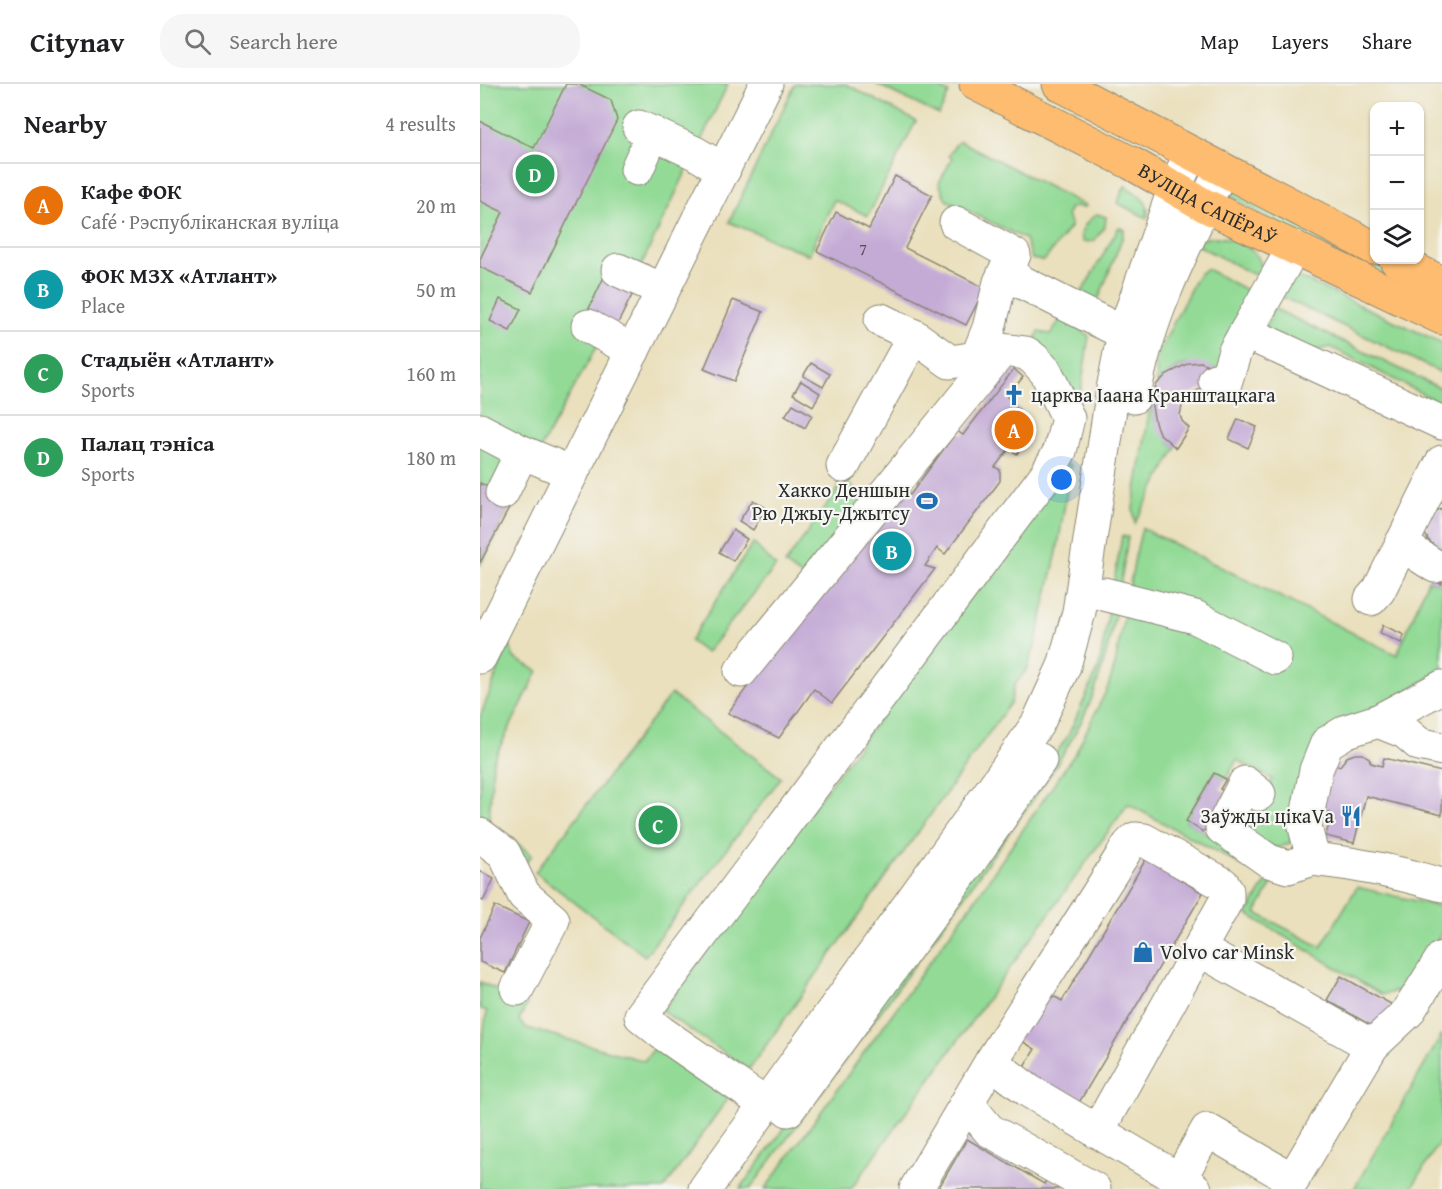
<!DOCTYPE html>
<meta charset="utf-8">
<style>
:root{--surface:#fff;--page:#f6f6f6;--text:#202124;--muted:#757577;--line:#e0e0e0;--accent:#d93025}
body{margin:0;font-family:"Gentium Book Plus",serif;background:var(--page);color:var(--text)}
.controls{position:absolute;right:18px;top:18px;display:grid;overflow:hidden;border-radius:12px;box-shadow:0 2px 4px #0004}
.controls button{width:54px;height:54px;display:grid;place-items:center;padding:0;border:0;border-bottom:2px solid var(--line);background:var(--surface);color:var(--text);font:30px sans-serif}
.you{position:absolute;left:582px;top:396px;width:21px;height:21px;margin:-15px;border:4px solid #fff;border-radius:50%;background:#1a73e8;box-shadow:0 0 0 9px #1a73e833}
.badge{display:grid;place-items:center;width:39px;height:39px;border-radius:50%;background:var(--accent);color:#fff;font-size:20px;font-weight:700}
.pin{position:absolute;translate:-50% -50%;border:3px solid #fff;box-shadow:0 2px 6px #0006}
.list{margin:0;padding:0;list-style:none}
h2{display:flex;justify-content:space-between;align-items:center;height:78px;margin:0;padding:0 24px;font-size:26px}
h2 small{font-size:20px;font-weight:400;color:var(--muted)}
.list li{display:grid;grid-template-columns:39px 1fr auto;gap:18px;align-items:center;box-sizing:border-box;height:84px;padding:0 24px;border-top:2px solid var(--line)}
.list b{display:block;font-size:22px;white-space:nowrap}
.list p{margin:0;font-size:20px;white-space:nowrap;color:var(--muted)}
.list em{font-size:20px;font-style:normal;color:var(--muted)}
.icon{flex:none;width:33px;height:33px;fill:none;stroke:currentColor;stroke-width:2;stroke-linecap:round;stroke-linejoin:round}
.map{position:relative;flex:none;width:962px;height:1105px;overflow:hidden}
header{display:flex;align-items:center;gap:36px;box-sizing:border-box;height:84px;padding:0 30px;background:var(--surface);border-bottom:2px solid var(--line)}
header strong{font-size:28px}
nav{display:flex;gap:33px;margin-inline-start:auto;font-size:21px}
.search{width:420px;height:54px;background:var(--page);display:flex;align-items:center;gap:15px;box-sizing:border-box;padding:0 21px;border-radius:24px;color:var(--muted);font-size:22px}
main{display:flex}
aside{flex:1;background:var(--surface)}
.map>svg:first-child{display:block}
.green{fill:#92da95;stroke:#5e8260;stroke-width:1.5}
.building{fill:#c4abd6}
.lines{fill:none;stroke-linecap:round;stroke-linejoin:round}
.minor-casing{stroke:#8a8674;stroke-width:35}
.major-casing{stroke:#8a8674;stroke-width:35}
.minor{stroke:#fff;stroke-width:33}
.major{stroke:#fdbc6f;stroke-width:33}
.labels{text-anchor:middle;stroke-width:4.5;stroke-linejoin:round;paint-order:stroke}
.number-label{font-size:16px;fill:#514b56}
.street-label{font-size:20px;fill:#2b2b2b;stroke:#f6f6f2}
.poi-label{font-size:20px;fill:#2b2b2b;stroke:#f6f6f2;text-anchor:start}
</style>
<header>
<strong>Citynav</strong>
<div class="search"><svg class="icon" aria-label="search" viewBox="0 0 24 24"><circle cx="10" cy="10" r="6"/><path d="M15 15l6 6"/></svg>Search here</div>
<nav><a>Map</a><a>Layers</a><a>Share</a></nav>
</header>
<main>
<aside>
<h2>Nearby<small>4 results</small></h2>
<ul class="list">
<li><span class="badge" style="background:#e8710a">A</span><div><b>Кафе ФОК</b><p>Café · Рэспубліканская вуліца</p></div><em>20 m</em></li>
<li><span class="badge" style="background:#0f9aa8">B</span><div><b>ФОК МЗХ «Атлант»</b><p>Place</p></div><em>50 m</em></li>
<li><span class="badge" style="background:#2e9e5b">C</span><div><b>Стадыён «Атлант»</b><p>Sports</p></div><em>160 m</em></li>
<li><span class="badge" style="background:#2e9e5b">D</span><div><b>Палац тэніса</b><p>Sports</p></div><em>180 m</em></li>
</ul>
</aside>
<div class="map">
<svg width="962" height="1105" viewBox="0 0 962 1105">
<rect width="100%" height="100%" fill="#f6f6f2"/>
<filter id="ink" filterUnits="userSpaceOnUse"><feTurbulence type="fractalNoise" baseFrequency=".0167" numOctaves="2"/><feDisplacementMap in="SourceGraphic" scale="12" xChannelSelector="R" yChannelSelector="G"/><feConvolveMatrix kernelMatrix="1 2 1 2 8 2 1 2 1" color-interpolation-filters="sRGB"/></filter>
<filter id="wash" filterUnits="userSpaceOnUse"><feTurbulence type="fractalNoise" baseFrequency=".008" numOctaves="4" result="noise"/><feDisplacementMap in="SourceGraphic" scale="24" xChannelSelector="R" yChannelSelector="G"/><feGaussianBlur stdDeviation="1.35" result="paint"/><feColorMatrix in="noise" values="0 0 0 0 0 0 0 0 0 0 0 0 0 0 0 0 0 1.4 0 .05"/><feComposite in="paint" operator="in"/></filter>
<g filter="url(#wash)">
<rect width="100%" height="100%" fill="#eae0bd"/>
<!-- green -->
<g class="green">
<polygon points="0,0 248,0 158,188 46,391 0,482"/>
<polygon points="315,0 366,0 436,37 388,132 354,116 329,171 249,138"/>
<polygon points="396,0 452,0 469,9 459,31"/>
<polygon points="480,57 606,122 603,124 595,122 589,125 587,131 591,142 564,177 552,175 545,155 466,116 459,99 472,74 469,72 475,61"/>
<path d="M645,102C658,110 671,117 667,134L637,119Z"/>
<polygon points="756,105 840,152 962,214 962,221 812,147 751,112"/>
<path d="M617,130L626,133L625,142L614,157L603,158C597,147 608,136 617,130Z"/>
<polygon points="639,143 644,146 643,152 617,219 599,213"/>
<path d="M733,153C747,153 768,160 777,172C782,179 783,188 784,196L717,161L723,155Z"/>
<path d="M727,185L774,210L741,287C712,275 699,277 677,300L676,274L714,198L720,189Z"/>
<polygon points="815,193 821,194 962,259 962,289 800,212"/>
<polygon points="793,224 962,305 962,320 851,263 829,268 785,245"/>
<path d="M582,234L609,252L598,324L553,258L559,248L571,250C576,244 576,239 582,234Z"/>
<path d="M671,317C673,342 679,348 696,364L655,439L653,424Z"/>
<polygon points="588,380 591,382 577,468 556,558 547,585 534,602 531,618 269,985 182,927"/>
<polygon points="364,396 388,415 324,494 305,480"/>
<polygon points="662,444 917,571 948,496 962,500 962,586 902,622 830,673 810,759 798,764 760,752 761,726 781,726 792,695 757,676 746,695 734,689 706,737 796,792 776,829 841,863 877,803 962,823 962,848 931,903 902,911 767,830 788,795 648,720 371,1105 285,1105 494,817 596,668 628,603 635,581 655,473"/>
<path d="M642,452L648,453C640,506 630,571 609,621C583,680 540,732 503,785C427,893 348,999 270,1105H260L524,743L588,652L619,583Z"/>
<polygon points="273,459 296,482 226,569 210,557"/>
<polygon points="29,559 34,574 58,587 13,677 9,737 52,771 38,788 0,737 0,633"/>
<polygon points="191,610 301,694 165,872 55,788"/>
<polygon points="0,898 47,920 39,936 44,943 164,977 177,961 248,1014 184,1105 0,1105 0,968 7,927 0,925"/>
<polygon points="962,950 962,1054 931,1105 874,1105"/>
</g>
<g id="blocks">
<!-- building -->
<g class="building">
<polygon points="86,0 98,0 131,16 137,36 52,208 0,183 0,175 23,128 0,117 0,37 54,64"/>
<polygon points="415,92 452,111 425,164 505,204 486,241 337,167 356,128 389,145"/>
<polygon points="125,191 155,205 134,247 105,233"/>
<polygon points="20,215 41,225 30,247 10,237"/>
<polygon points="253,216 283,228 254,297 224,285"/>
<polygon points="721,278 741,287 731,307 720,305 704,314 700,331 702,337 709,344 696,364 679,349 675,339 671,317 673,310 677,300 687,290 709,279"/>
<polygon points="331,279 350,290 343,303 323,292"/>
<polygon points="534,285 543,293 527,313 543,330 546,341 546,355 537,370 529,365 515,383 520,386 520,397 465,470 457,464 445,482 455,485 352,619 334,605 299,654 248,629 416,402 430,411 477,347 483,351"/>
<polygon points="321,297 340,309 333,322 313,310"/>
<polygon points="313,320 332,331 325,344 305,332"/>
<polygon points="758,335 777,343 768,364 749,355"/>
<polygon points="0,399 34,415 0,479"/>
<polygon points="273,416 286,424 273,446 259,437"/>
<polygon points="962,424 962,500 948,496 962,469 949,457 945,450 952,429"/>
<polygon points="253,446 267,455 253,477 239,468"/>
<polygon points="903,541 924,551 921,559 900,549"/>
<polygon points="875,670 883,670 889,674 891,679 902,682 904,674 962,688 962,731 886,712 874,759 846,752 851,729 838,726 850,679 860,682 867,673"/>
<polygon points="734,689 746,695 740,705 749,710 723,748 706,737"/>
<polygon points="666,775 723,809 597,1022 541,988 555,965 537,954 565,907 582,917"/>
<polygon points="0,787 14,795 3,817 0,815"/>
<polygon points="15,822 49,838 25,889 0,878 0,854"/>
<polygon points="861,892 911,920 897,945 847,916"/>
<polygon points="487,1055 564,1100 568,1094 587,1105 458,1105"/>
</g>
</g>
</g>
<g filter="url(#ink)">
<use href="#blocks" fill-opacity="0" stroke="#8a8674" stroke-width="1.5"/>
<g class="lines">
<defs>
<g id="minor">
<polyline points="159,43 215,69 244,86"/>
<polyline points="157,85 173,49"/>
<polyline points="476,139 534,171 520,198 509,244 497,274"/>
<polyline points="138,186 183,206"/>
<path d="M524,189C571,213 617,237 664,258"/>
<polyline points="401,236 434,252 470,278 497,274 518,268"/>
<polyline points="108,242 153,267"/>
<polyline points="767,246 814,163"/>
<polyline points="735,296 745,299 755,267 767,246 780,255 962,339"/>
<path d="M654,313C666,234 707,157 742,85"/>
<polyline points="0,346 42,368 92,389"/>
<polyline points="363,382 434,252"/>
<polyline points="22,409 42,368"/>
<polyline points="921,460 955,482"/>
<polyline points="624,510 715,533 795,574"/>
<polyline points="891,515 899,506 962,378"/>
<polyline points="0,573 286,0"/>
<polyline points="261,587 522,266 546,269 554,275 566,288 588,334 580,367 566,391 161,932 182,949 285,1020"/>
<polyline points="898,637 962,603"/>
<path d="M962,665L939,660L925,648L898,637L867,647L847,659L836,686L825,743L833,775C879,780 918,788 962,801"/>
<polyline points="779,710 765,699 742,744 789,777 808,783 833,775"/>
<polyline points="0,751 24,769 44,811 73,836 37,905"/>
<polyline points="720,866 892,962"/>
<polyline points="511,978 549,1007 715,1105"/>
<polyline points="487,1019 509,1046 614,1105"/>
<polyline points="308,1026 488,780 560,676"/>
<polyline points="699,1096 727,1046 813,1096"/>
<polyline points="225,1105 526,686 558,639 584,582 599,528 633,305 644,249 695,103 711,69"/>
<polyline points="436,1105 511,978 649,761 655,755 664,756 743,800 747,807 747,815 617,1048"/>
<polyline points="807,1105 892,962 928,928 962,874"/>
</g>
<g id="major">
<path id="s1" d="M496,0L651,79L724,121L962,234"/>
<polyline points="579,0 894,164"/>
<polyline points="916,176 962,199"/>
</g>
</defs>
<!-- minor casing -->
<use href="#minor" class="minor-casing"/>
<!-- major casing -->
<use href="#major" class="major-casing"/>
<!-- minor -->
<use href="#minor" class="minor"/>
<!-- major -->
<use href="#major" class="major"/>
</g>
</g>
<!-- icons -->
<defs>
<symbol id="church-bare" viewBox="-9 -9 18 18"><path d="M-1.2-6h2.4v3.5h3.3v2.4h-3.3V6h-2.4V-.1h-3.3v-2.4h3.3Z" fill="#1f6fb2" stroke="#f6f6f2" stroke-width="2.5" paint-order="stroke"/></symbol>
<symbol id="stadium-bare" viewBox="-9 -9 18 18"><path d="M0-5a6.5 5 0 1 0 0 10a6.5 5 0 1 0 0-10ZM-3.5-1.8h7v3.6h-7Z" fill="#1f6fb2" stroke="#f6f6f2" stroke-width="2.5" paint-order="stroke"/></symbol>
<symbol id="restaurant-bare" viewBox="-9 -9 18 18"><path d="M-5-6h1v4h1v-4h1v4h1v-4h1v5L-1.5 .5V6h-2V.5L-5-1ZM5-6V6H3V1.5H1.5Q1.5-4 5-6Z" fill="#1f6fb2" stroke="#f6f6f2" stroke-width="2.5" paint-order="stroke"/></symbol>
<symbol id="shop-bare" viewBox="-9 -9 18 18"><path d="M-5-2.5h2.3a2.7 3.5 0 0 1 5.4 0H5L5.5 6h-11ZM-1.5-2.5h3a1.5 2.3 0 0 0-3 0Z" fill="#1f6fb2" stroke="#f6f6f2" stroke-width="2.5" paint-order="stroke"/></symbol>
</defs>
<g fill-rule="evenodd">
<use href="#church-bare" x="519" y="296" width="30" height="30"/>
<use href="#stadium-bare" x="432" y="402" width="30" height="30"/>
<use href="#restaurant-bare" x="856" y="717" width="30" height="30"/>
<use href="#shop-bare" x="648" y="853" width="30" height="30"/>
</g>
<g class="labels">
<!-- number labels -->
<g class="number-label">
<text x="383" y="171">7</text>
</g>
<!-- street labels -->
<g class="street-label">
<text dy="7" stroke="none"><textPath href="#s1" startOffset="261">ВУЛІЦА САПЁРАЎ</textPath></text>
</g>
<!-- poi labels -->
<g class="poi-label">
<text x="551" y="318">царква Іаана Кранштацкага</text>
<text x="430" y="413" text-anchor="end">Хакко Деншын<tspan x="430" dy="23">Рю Джыу-Джытсу</tspan></text>
<text x="854" y="739" text-anchor="end">Заўжды цікаVа</text>
<text x="680" y="875">Volvo car Minsk</text>
</g>
</g>
</svg>
<div class="controls">
<button>+</button>
<button>−</button>
<button><svg class="icon" aria-label="layers" viewBox="0 0 24 24"><path d="M12 4l9 5-9 5-9-5zM3 14l9 5 9-5"/></svg></button>
</div>
<div class="you"></div>
<div class="pin badge" style="left:534px;top:346px;background:#e8710a">A</div>
<div class="pin badge" style="left:412px;top:467px;background:#0f9aa8">B</div>
<div class="pin badge" style="left:178px;top:741px;background:#2e9e5b">C</div>
<div class="pin badge" style="left:55px;top:90px;background:#2e9e5b">D</div>
</div>
</main>
